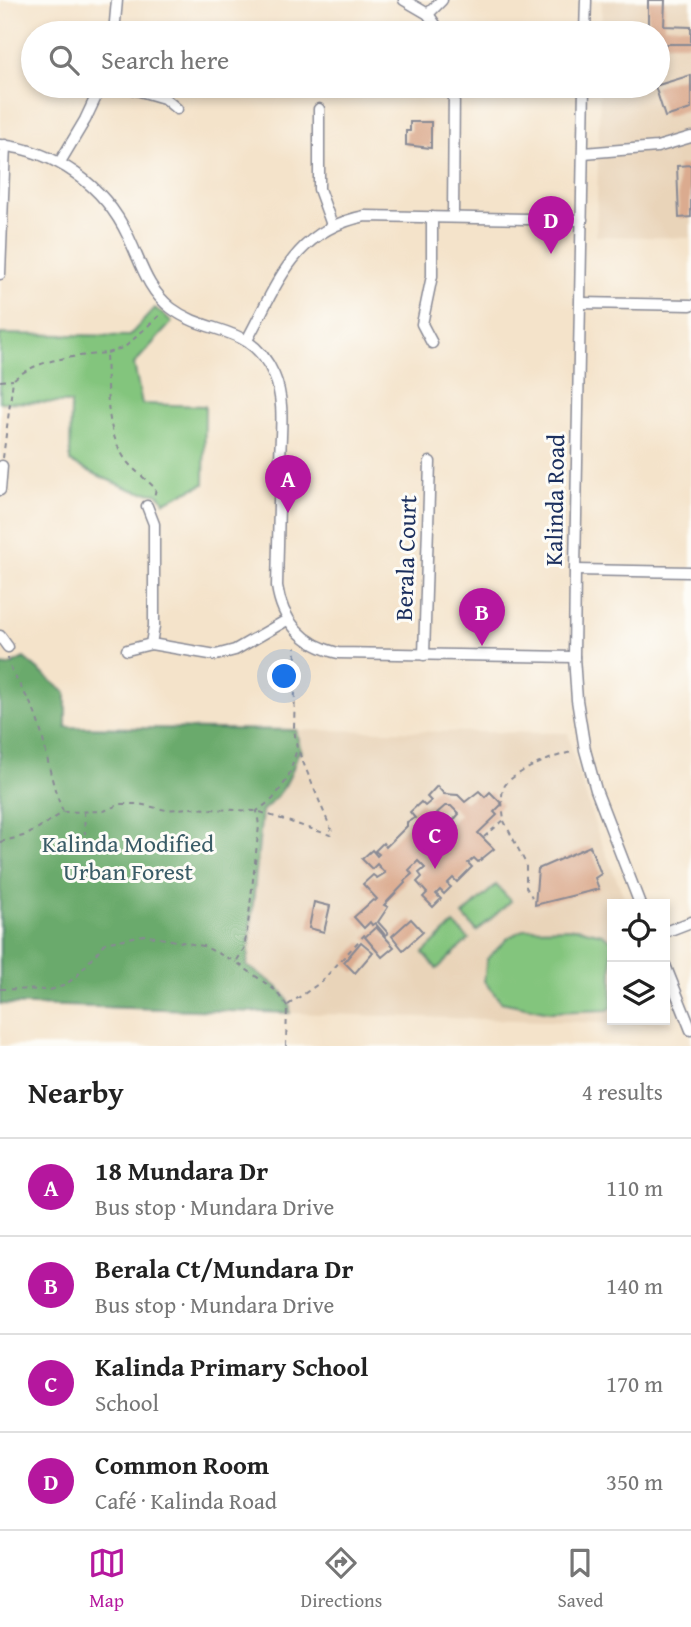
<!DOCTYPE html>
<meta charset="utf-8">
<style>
:root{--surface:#fff;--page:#f2f2f2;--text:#222;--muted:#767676;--line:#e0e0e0;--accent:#b5179e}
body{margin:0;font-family:"Gentium Book Plus",serif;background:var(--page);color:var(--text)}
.controls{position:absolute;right:21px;bottom:21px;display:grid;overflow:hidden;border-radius:0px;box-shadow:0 4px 10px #0003}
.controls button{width:63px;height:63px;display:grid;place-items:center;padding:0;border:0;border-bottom:2px solid var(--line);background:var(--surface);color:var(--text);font:35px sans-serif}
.you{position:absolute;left:285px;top:677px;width:24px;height:24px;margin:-18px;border:5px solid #fff;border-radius:50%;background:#1a73e8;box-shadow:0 0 0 10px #1a73e833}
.badge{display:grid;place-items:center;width:46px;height:46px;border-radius:50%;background:var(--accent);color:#fff;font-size:23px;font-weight:700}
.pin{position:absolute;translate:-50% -58px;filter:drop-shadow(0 2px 4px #0008)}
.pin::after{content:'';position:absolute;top:37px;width:24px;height:21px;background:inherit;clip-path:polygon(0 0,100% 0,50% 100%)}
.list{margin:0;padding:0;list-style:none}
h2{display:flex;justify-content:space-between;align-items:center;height:91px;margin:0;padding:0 28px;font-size:30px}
h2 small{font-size:23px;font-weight:400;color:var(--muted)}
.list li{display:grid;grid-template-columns:46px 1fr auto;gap:21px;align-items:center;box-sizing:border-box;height:98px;padding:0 28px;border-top:2px solid var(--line)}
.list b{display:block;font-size:26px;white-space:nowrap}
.list p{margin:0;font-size:23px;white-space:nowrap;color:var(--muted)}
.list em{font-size:23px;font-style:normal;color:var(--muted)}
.icon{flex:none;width:38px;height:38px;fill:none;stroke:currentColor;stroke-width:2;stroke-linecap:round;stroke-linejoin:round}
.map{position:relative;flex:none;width:691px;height:1046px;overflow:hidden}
.search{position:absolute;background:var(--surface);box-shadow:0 4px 10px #0003;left:21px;right:21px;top:21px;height:77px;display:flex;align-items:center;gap:18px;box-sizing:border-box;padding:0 24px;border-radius:38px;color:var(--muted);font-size:26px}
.sheet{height:483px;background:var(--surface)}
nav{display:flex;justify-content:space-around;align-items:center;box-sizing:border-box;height:98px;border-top:2px solid var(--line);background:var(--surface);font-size:19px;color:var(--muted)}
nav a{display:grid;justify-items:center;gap:4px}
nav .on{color:var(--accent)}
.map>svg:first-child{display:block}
.built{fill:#e9d4b9}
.green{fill:#83c57d;stroke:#4f7a6e;stroke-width:2}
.forest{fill:#6aaa6c;stroke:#426c65;stroke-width:2}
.building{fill:#dbab8f;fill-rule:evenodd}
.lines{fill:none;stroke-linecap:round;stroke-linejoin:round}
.minor-casing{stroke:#888994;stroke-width:13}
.path{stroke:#888994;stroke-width:2;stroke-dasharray:5 5;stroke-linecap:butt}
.minor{stroke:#fff;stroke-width:10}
.labels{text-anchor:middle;stroke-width:6;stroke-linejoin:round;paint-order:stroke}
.street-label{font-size:24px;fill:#1b2f5e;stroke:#fdfcf7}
.park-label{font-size:24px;fill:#3a5c67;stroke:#fdfcf7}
</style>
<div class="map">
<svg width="691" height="1046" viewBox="0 0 691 1046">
<rect width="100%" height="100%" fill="#fdfcf7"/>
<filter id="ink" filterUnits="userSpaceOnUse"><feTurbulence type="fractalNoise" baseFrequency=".0143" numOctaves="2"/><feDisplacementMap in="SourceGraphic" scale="14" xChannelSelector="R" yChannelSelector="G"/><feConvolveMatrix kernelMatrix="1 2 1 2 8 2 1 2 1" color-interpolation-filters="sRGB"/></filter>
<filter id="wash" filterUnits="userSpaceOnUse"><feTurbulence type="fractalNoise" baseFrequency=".00686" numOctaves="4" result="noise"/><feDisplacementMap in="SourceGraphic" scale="28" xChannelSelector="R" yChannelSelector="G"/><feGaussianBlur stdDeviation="1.57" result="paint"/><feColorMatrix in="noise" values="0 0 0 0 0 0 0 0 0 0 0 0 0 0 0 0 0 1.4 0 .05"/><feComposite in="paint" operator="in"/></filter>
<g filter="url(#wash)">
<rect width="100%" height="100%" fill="#f4e3ca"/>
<!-- built -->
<g class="built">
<polygon points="602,0 691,0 691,238 596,236 600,86 658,86 658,33 601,33"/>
<polygon points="296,730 568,733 572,752 598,834 627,904 612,904 612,1020 665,1020 665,1003 673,1025 290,1013 291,1006 286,997 275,986 247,966 262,811 276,800 290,778 298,753 301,751"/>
</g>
<!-- green -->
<g class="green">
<path d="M155,308L172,322L134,364L142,404L205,406L204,484L164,502C160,491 152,493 142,492C127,491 86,469 70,462L71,403L0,402V334L129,336Z"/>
<polygon points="496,885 511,901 477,931 463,915"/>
<polygon points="454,924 469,939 437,969 423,953"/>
<polygon points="577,928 602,934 612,941 612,1007 608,1010 549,1012 501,1002 484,981 487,959 509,937 525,929"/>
</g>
<!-- forest -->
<path class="forest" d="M24,658L66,693V727L296,730L301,752L298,753C290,780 284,792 262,811L247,966C262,976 292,991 290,1013L0,1004V665L8,666Z"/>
<g id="blocks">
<!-- building -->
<g class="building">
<polygon points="648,0 665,0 664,26 691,27 691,44 659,44 658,33 648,33"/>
<polygon points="691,75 691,109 665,117 655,86"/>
<polygon points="410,122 431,122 431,148 406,145 406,131 410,131"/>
<polygon points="691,165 691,217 679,218 677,166"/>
<path d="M437,786L444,794L458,795L465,802L479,791L485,797L490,792L502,804L494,812L497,815L478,833L494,849L478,862L474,858L468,863L472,867L457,882L453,878L447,884L451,887L444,894L440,890L436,894L441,899L433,907L423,897L427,893L417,882L422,877L419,873L425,868L418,861L409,870L412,874L404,881L405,883L384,905L388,907L378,922L388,933L385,935L375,923L372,925L370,922L364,928L354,917L373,900L375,901L377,899L363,884L373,875L377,878L385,873L377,864L372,869L362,859L372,850L377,856L379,854L375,851L383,843L386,847L407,826V822L415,818L410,812L421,802L425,806L431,801L427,797ZM445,806H451L459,814L450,824L437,813Z"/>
<polygon points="590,846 601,874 595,878 599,889 535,905 538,869"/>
<polygon points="314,902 330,906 324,932 309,928"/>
<polygon points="411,919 423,932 403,950 392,936"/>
<polygon points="376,927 394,947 382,957 365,937"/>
<polygon points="361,942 373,952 355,973 344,962"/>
</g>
</g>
</g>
<g filter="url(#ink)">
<use href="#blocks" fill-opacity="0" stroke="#888994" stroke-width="2"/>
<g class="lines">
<defs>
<g id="minor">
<polyline points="404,0 428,14 441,33"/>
<polyline points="428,14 442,0"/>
<polyline points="114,33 117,0"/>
<polyline points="585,33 586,0"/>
<polyline points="123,86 164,98 177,109"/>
<polyline points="584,86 575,570 574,657 577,700 585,750 596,790 640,904"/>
<polyline points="319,109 319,189 332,225"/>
<path d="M0,145C56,151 104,185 128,236C141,263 147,289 171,308C209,337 251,322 274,375C286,402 280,435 280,464C279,505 278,546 277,586C282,621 303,645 338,653L574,657"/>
<polyline points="584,153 657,147 691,137"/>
<polyline points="60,162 85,120 101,86"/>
<polyline points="453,216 454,86"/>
<polyline points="432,217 432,276 422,324 432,343"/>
<polyline points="0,274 5,145"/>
<polyline points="581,303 691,305"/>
<path d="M247,340C278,283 294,230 365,216L582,220"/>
<polyline points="0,490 2,466"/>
<polyline points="147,506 154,524 154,626 151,644"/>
<polyline points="575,570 691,572"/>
<polyline points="0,636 8,647"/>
<polyline points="127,650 151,644 216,655 235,650 287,620"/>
<polyline points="424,655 430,462"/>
<polyline points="665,932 691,922"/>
<polyline points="665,965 691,1030"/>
</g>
</defs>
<!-- minor casing -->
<use href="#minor" class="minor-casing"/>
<!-- path -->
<g class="path">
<polyline points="107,353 125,347 161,314"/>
<polyline points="0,381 13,380"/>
<path d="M3,458L13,380C38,358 74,357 106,353C108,391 104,432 128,463C136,472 147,480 156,489L154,497"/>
<path d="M8,657C8,670 28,696 34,711C47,743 48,778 63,811"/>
<polyline points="84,811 85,834"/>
<polyline points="504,821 526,864 526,887 532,897"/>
<path d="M484,837L504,820C503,810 500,795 504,787C510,773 558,754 573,752"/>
<polyline points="0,842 27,835 64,812 104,811 121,804 139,804 166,810 188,808 257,811 330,835 333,834 298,750"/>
<polyline points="0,989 50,990 63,986 76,977 105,943 144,935 203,946 236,962"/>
<polyline points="288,1005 321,982 368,931"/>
<polyline points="286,1046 287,1006 275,990 236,962 244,949 248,924 259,826 257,811 273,799 288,778 297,749 294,729 296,647"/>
</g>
<!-- minor -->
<use href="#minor" class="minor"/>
</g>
</g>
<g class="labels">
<!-- street labels -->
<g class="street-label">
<text transform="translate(555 500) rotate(-89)" y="8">Kalinda Road</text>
<text transform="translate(406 558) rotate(-88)" y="8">Berala Court</text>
</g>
<!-- park labels -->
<g class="park-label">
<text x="128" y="852">Kalinda Modified<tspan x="128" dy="28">Urban Forest</tspan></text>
</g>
</g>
</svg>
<div class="controls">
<button><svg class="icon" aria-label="locate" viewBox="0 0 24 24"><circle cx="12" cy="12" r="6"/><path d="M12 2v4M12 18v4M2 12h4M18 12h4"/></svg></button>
<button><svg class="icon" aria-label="layers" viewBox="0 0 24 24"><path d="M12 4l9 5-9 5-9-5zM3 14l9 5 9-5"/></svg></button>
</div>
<div class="you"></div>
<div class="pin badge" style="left:288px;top:513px">A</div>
<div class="pin badge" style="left:482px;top:646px">B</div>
<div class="pin badge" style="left:435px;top:869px">C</div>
<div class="pin badge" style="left:551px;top:254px">D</div>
<div class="search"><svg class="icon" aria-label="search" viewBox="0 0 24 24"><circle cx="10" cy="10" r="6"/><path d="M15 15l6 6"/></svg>Search here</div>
</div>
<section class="sheet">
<h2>Nearby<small>4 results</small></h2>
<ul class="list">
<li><span class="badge">A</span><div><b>18 Mundara Dr</b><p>Bus stop · Mundara Drive</p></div><em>110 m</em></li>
<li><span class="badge">B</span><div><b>Berala Ct/Mundara Dr</b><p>Bus stop · Mundara Drive</p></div><em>140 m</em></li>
<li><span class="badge">C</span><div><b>Kalinda Primary School</b><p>School</p></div><em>170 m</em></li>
<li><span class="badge">D</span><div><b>Common Room</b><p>Café · Kalinda Road</p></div><em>350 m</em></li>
</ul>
</section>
<nav>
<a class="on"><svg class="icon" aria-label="map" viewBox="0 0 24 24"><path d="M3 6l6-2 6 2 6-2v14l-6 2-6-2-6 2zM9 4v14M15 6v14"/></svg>Map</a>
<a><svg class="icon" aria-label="directions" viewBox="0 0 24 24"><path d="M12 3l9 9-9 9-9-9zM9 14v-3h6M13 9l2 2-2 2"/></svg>Directions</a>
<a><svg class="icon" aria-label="saved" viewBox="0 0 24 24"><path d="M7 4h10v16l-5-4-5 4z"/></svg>Saved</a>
</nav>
